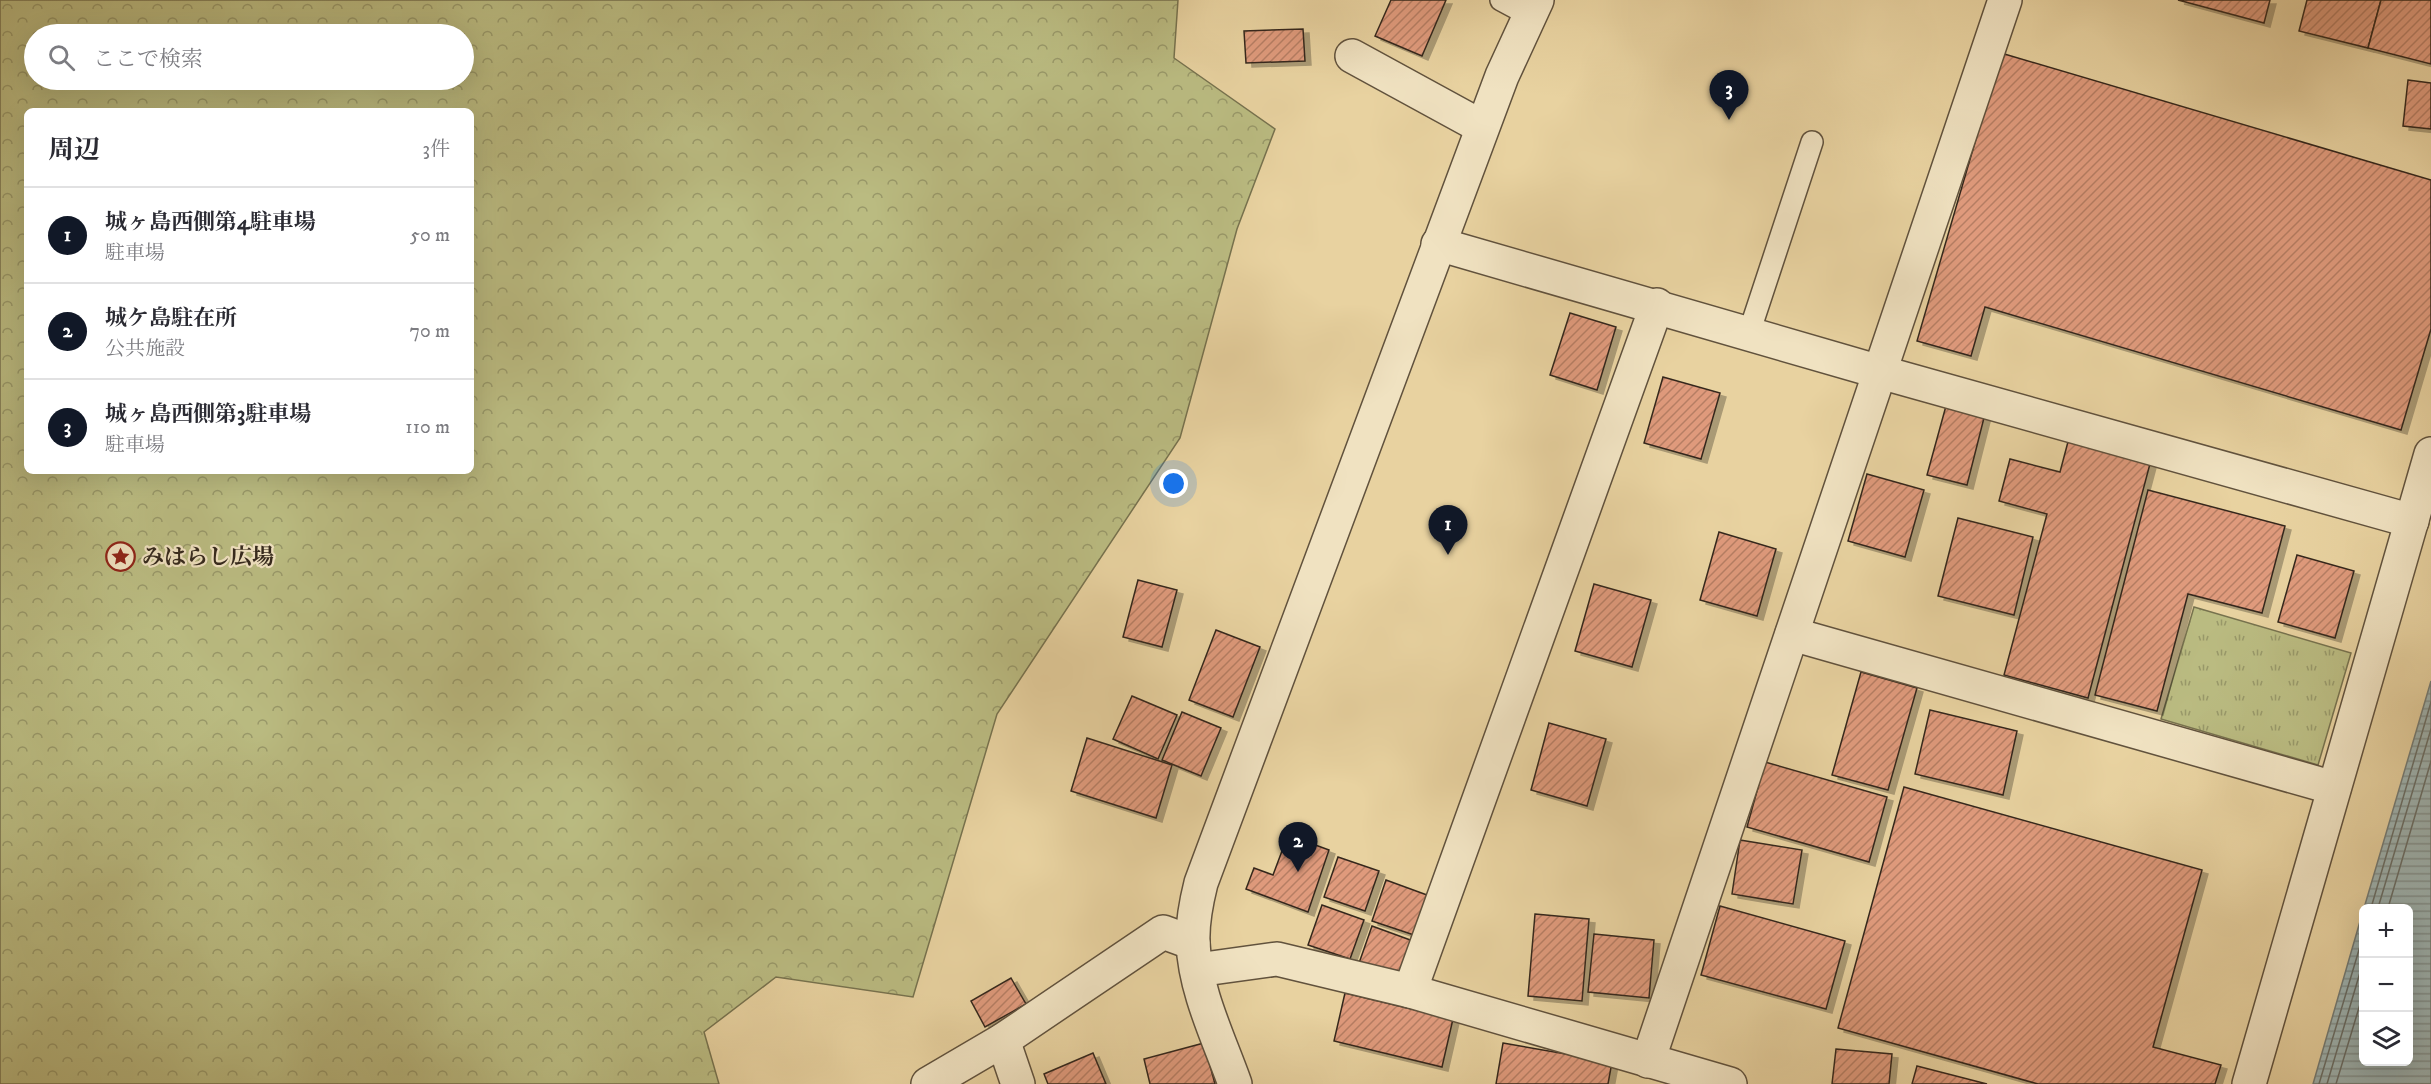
<!DOCTYPE html>
<html lang="ja">
<meta charset="utf-8">
<style>
:root{--surface:#fff;--page:#f7f7f7;--text:#2b2b33;--muted:#7c7c81;--line:#e1e1e2;--accent:#111827}
body{margin:0;font-family:"IM FELL DW Pica","Noto Serif JP",serif;background:var(--page);color:var(--text)}
.controls{position:absolute;right:18px;bottom:18px;display:grid;overflow:hidden;border-radius:9px;box-shadow:0 6px 24px #0002}
.controls button{width:54px;height:54px;display:grid;place-items:center;padding:0;border:0;border-bottom:2px solid var(--line);background:var(--surface);color:var(--text);font:30px sans-serif}
.you{position:absolute;left:1174px;top:484px;width:21px;height:21px;margin:-15px;border:4px solid #fff;border-radius:50%;background:#1a73e8;box-shadow:0 0 0 9px #1a73e833}
.badge{display:grid;place-items:center;width:39px;height:39px;border-radius:50%;background:var(--accent);color:#fff;font-size:20px;font-weight:700}
.pin{position:absolute;translate:-50% -50px;filter:drop-shadow(0 2px 3px #0008)}
.pin::after{content:'';position:absolute;top:32px;width:21px;height:18px;background:inherit;clip-path:polygon(0 0,100% 0,50% 100%)}
.list{margin:0;padding:0;list-style:none}
h2{display:flex;justify-content:space-between;align-items:center;height:78px;margin:0;padding:0 24px;font-size:26px}
h2 small{font-size:20px;font-weight:400;color:var(--muted)}
.list li{display:grid;grid-template-columns:39px 1fr auto;gap:18px;align-items:center;box-sizing:border-box;height:96px;padding:0 24px;border-top:2px solid var(--line)}
.list b{display:block;font-size:22px;white-space:nowrap}
.list p{margin:0;font-size:20px;white-space:nowrap;color:var(--muted)}
.list em{font-size:20px;font-style:normal;color:var(--muted)}
.icon{flex:none;width:33px;height:33px;fill:none;stroke:currentColor;stroke-width:2;stroke-linecap:round;stroke-linejoin:round}
.map{position:relative;flex:none;width:2431px;height:1084px;overflow:hidden}
.search{position:absolute;background:var(--surface);box-shadow:0 6px 24px #0002;left:24px;top:24px;width:450px;height:66px;display:flex;align-items:center;gap:15px;box-sizing:border-box;padding:0 21px;border-radius:33px;color:var(--muted);font-size:22px}
.panel{position:absolute;background:var(--surface);box-shadow:0 6px 24px #0002;left:24px;top:108px;width:450px;height:366px;border-radius:9px}
.map>svg:first-child{display:block}
.grass{fill:url(#grass-tufts);stroke:#77724e;stroke-width:1.5}
.forest{fill:url(#forest-crowns);stroke:#77724e;stroke-width:1.5;fill-rule:evenodd}
.water{fill:url(#water-rules);stroke:#747c76;stroke-width:1.5}
.lines{fill:none;stroke-linecap:round;stroke-linejoin:round}
.shore{stroke:#696e67;stroke-width:1.5}
.building{fill:url(#building-hatch);stroke:#34281c;stroke-width:1.5;filter:url(#shadow)}
.service-casing{stroke:#61523d;stroke-width:24}
.minor-casing{stroke:#61523d;stroke-width:36}
.tertiary-casing{stroke:#61523d;stroke-width:36}
.service{stroke:#f0e2c1;stroke-width:21}
.minor{stroke:#f0e2c1;stroke-width:33}
.tertiary{stroke:#f0e2c1;stroke-width:33}
.labels{text-anchor:middle;stroke-width:4.5;stroke-linejoin:round;paint-order:stroke}
.poi-label{font-size:22px;font-weight:bold;fill:#34281c;stroke:#f0e2c1;text-anchor:start}
</style>
<div class="map">
<svg width="2431" height="1084" viewBox="0 0 2431 1084">
<defs>
<pattern id="grass-tufts" width="24" height="20" patternUnits="userSpaceOnUse" patternTransform="scale(1.5)"><rect width="24" height="20" fill="#babb81"/><path d="M3 7l-1-3M5 7V3M7 7l1-3M15 17l-1-3M17 17v-4M19 17l1-3" fill="none" stroke="#989869"/></pattern>
<pattern id="forest-crowns" width="20" height="18" patternUnits="userSpaceOnUse" patternTransform="scale(1.5)"><rect width="20" height="18" fill="#babb81"/><path d="M2 6a3 3 0 1 1 6 0M12 15a3 3 0 1 1 6 0" fill="none" stroke="#989869"/></pattern>
<pattern id="water-rules" width="6" height="5" patternUnits="userSpaceOnUse" patternTransform="scale(1.5)"><rect width="6" height="5" fill="#9eb4b2"/><path d="M0 2.5h6" fill="none" stroke="#829290"/></pattern>
<pattern id="building-hatch" width="6" height="6" patternUnits="userSpaceOnUse" patternTransform="scale(1.5)"><rect width="6" height="6" fill="#df9a7b"/><path d="M-1 1l2-2M0 6l6-6M5 7l2-2" fill="none" stroke="#b67e64"/></pattern>
<filter id="shadow"><feDropShadow dx="6" dy="4" stdDeviation="0" flood-color="#0004"/></filter>
</defs>
<rect width="100%" height="100%" fill="#e8d2a0"/>
<filter id="stains"><feTurbulence type="fractalNoise" baseFrequency=".00333" numOctaves="4"/><feColorMatrix values="0 0 0 0 .2 0 0 0 0 .09 0 0 0 0 .02 0 0 0 .5 -.17"/></filter>
<radialGradient id="worn" r=".72"><stop offset=".6" stop-color="#630" stop-opacity="0"/><stop offset="1" stop-color="#630" stop-opacity=".3"/></radialGradient>
<!-- grass -->
<polygon class="grass" points="2194,607 2351,653 2318,765 2161,719"/>
<!-- forest -->
<path class="forest" d="M0,0H1178L1174,58L1275,129L1237,229L1180,438L997,714L913,997L776,977L704,1032L719,1084H0ZM34,34H464V80H34ZM27,111H471V471H27Z"/>
<!-- water -->
<polygon class="water" points="2431,681 2431,1084 2313,1084 2363,911 2364,1062 2408,1062 2408,908 2364,908"/>
<g class="lines">
<!-- shore -->
<g class="shore">
<polyline points="2371,908 2431,702"/>
<polyline points="2378,908 2431,729"/>
<polyline points="2388,908 2431,761"/>
<polyline points="2319,1084 2364,933"/>
<polyline points="2327,1084 2364,959"/>
<polyline points="2336,1084 2364,991"/>
</g>
</g>
<!-- building -->
<g class="building">
<polygon points="1391,0 1446,0 1422,56 1375,36"/>
<polygon points="2178,0 2270,0 2264,23"/>
<polygon points="2307,0 2381,0 2368,48 2299,31"/>
<polygon points="2381,0 2431,0 2431,64 2368,48"/>
<polygon points="1303,29 1305,61 1246,63 1244,31"/>
<polygon points="2001,53 2431,180 2431,329 2401,430 1985,307 1971,356 1917,341"/>
<polygon points="2408,80 2431,83 2431,129 2403,126"/>
<polygon points="1570,313 1616,327 1597,390 1550,375"/>
<polygon points="1663,377 1720,393 1701,459 1644,443"/>
<polygon points="1949,395 1987,406 1967,485 1927,475"/>
<polygon points="2069,438 2151,460 2088,698 2004,675 2047,514 1999,501 2010,459 2060,472"/>
<polygon points="1867,474 1924,490 1905,557 1848,541"/>
<polygon points="2148,490 2285,526 2262,613 2188,594 2157,711 2095,695"/>
<polygon points="1958,518 2033,537 2014,615 1938,596"/>
<polygon points="1719,532 1776,549 1757,616 1700,600"/>
<polygon points="2297,555 2354,571 2335,638 2278,622"/>
<polygon points="1138,580 1177,590 1162,647 1123,637"/>
<polygon points="1594,584 1651,600 1632,667 1575,651"/>
<polygon points="1216,630 1260,647 1233,717 1189,700"/>
<polygon points="1861,672 1917,688 1888,790 1832,775"/>
<polygon points="1132,696 1177,715 1158,759 1113,739"/>
<polygon points="1930,710 2017,731 2003,795 1915,774"/>
<polygon points="1182,712 1221,728 1201,776 1162,760"/>
<polygon points="1549,723 1606,739 1587,806 1531,790"/>
<polygon points="1087,738 1172,765 1156,818 1071,791"/>
<polygon points="1765,762 1887,797 1869,862 1747,827"/>
<polygon points="1904,787 2202,870 2153,1047 2221,1065 2215,1084 2038,1084 1838,1028"/>
<polygon points="1288,835 1329,850 1308,912 1246,889 1254,868 1273,875"/>
<polygon points="1740,840 1802,850 1793,904 1732,894"/>
<polygon points="1338,857 1379,871 1365,911 1324,897"/>
<polygon points="1386,880 1427,895 1414,935 1372,921"/>
<polygon points="1322,905 1364,920 1350,959 1308,945"/>
<polygon points="1720,906 1845,941 1826,1009 1701,975"/>
<polygon points="1535,914 1589,919 1582,1001 1528,996"/>
<polygon points="1372,926 1413,941 1400,980 1358,966"/>
<polygon points="1594,934 1654,940 1649,998 1588,992"/>
<polygon points="1011,978 1026,1004 985,1027 971,1001"/>
<polygon points="1345,993 1453,1019 1442,1067 1334,1041"/>
<polygon points="1204,1043 1215,1084 1150,1084 1144,1059"/>
<polygon points="1503,1043 1612,1062 1608,1084 1496,1084"/>
<polygon points="1836,1049 1892,1054 1889,1084 1832,1084"/>
<polygon points="1093,1053 1106,1084 1048,1084 1044,1074"/>
<polygon points="1917,1066 1987,1084 1912,1084"/>
</g>
<g class="lines">
<defs>
<g id="service">
<polyline points="1501,0 1529,15"/>
<polyline points="1749,333 1812,142"/>
</g>
<g id="minor">
<polyline points="1352,56 1482,127"/>
<polyline points="1438,244 1880,372 2412,521"/>
<polyline points="1792,634 2334,788"/>
<polyline points="1197,970 1277,959 1410,991 1730,1084"/>
<polyline points="1410,991 1657,305"/>
<polyline points="1003,1040 1018,1084"/>
<polyline points="1648,1061 2005,0"/>
<polyline points="928,1084 1003,1040 1163,932 1193,943"/>
<polyline points="2249,1084 2431,454"/>
</g>
<path id="tertiary" d="M1235,1084C1219,1039 1195,991 1193,943C1192,922 1196,903 1201,883L1502,76L1537,0"/>
</defs>
<!-- service casing -->
<use href="#service" class="service-casing"/>
<!-- minor casing -->
<use href="#minor" class="minor-casing"/>
<!-- tertiary casing -->
<use href="#tertiary" class="tertiary-casing"/>
<!-- service -->
<use href="#service" class="service"/>
<!-- minor -->
<use href="#minor" class="minor"/>
<!-- tertiary -->
<use href="#tertiary" class="tertiary"/>
</g>
<!-- icons -->
<defs>
<symbol id="sight-ring" viewBox="-11 -11 22 22"><circle r="9.5" fill="#f0e2c1" stroke="#8f2418" stroke-width="1.5"/><path d="M0-6L1.8-2.2L6-1.7L2.9 1.2L3.7 5.4L0 3.3L-3.7 5.4L-2.9 1.2L-6-1.7L-1.8-2.2Z" fill="#8f2418"/></symbol>
</defs>
<g fill-rule="evenodd">
<use href="#sight-ring" x="104" y="540" width="33" height="33"/>
</g>
<g class="labels">
<!-- poi labels -->
<g class="poi-label">
<text x="142" y="564">みはらし広場</text>
</g>
</g>
<rect width="100%" height="100%" filter="url(#stains)"/>
<rect width="100%" height="100%" fill="url(#worn)"/>
</svg>
<div class="controls">
<button>+</button>
<button>−</button>
<button><svg class="icon" aria-label="layers" viewBox="0 0 24 24"><path d="M12 4l9 5-9 5-9-5zM3 14l9 5 9-5"/></svg></button>
</div>
<div class="you"></div>
<div class="pin badge" style="left:1448px;top:555px">1</div>
<div class="pin badge" style="left:1298px;top:872px">2</div>
<div class="pin badge" style="left:1729px;top:120px">3</div>
<div class="search"><svg class="icon" aria-label="search" viewBox="0 0 24 24"><circle cx="10" cy="10" r="6"/><path d="M15 15l6 6"/></svg>ここで検索</div>
<section class="panel">
<h2>周辺<small>3件</small></h2>
<ul class="list">
<li><span class="badge">1</span><div><b>城ヶ島西側第4駐車場</b><p>駐車場</p></div><em>50 m</em></li>
<li><span class="badge">2</span><div><b>城ケ島駐在所</b><p>公共施設</p></div><em>70 m</em></li>
<li><span class="badge">3</span><div><b>城ヶ島西側第3駐車場</b><p>駐車場</p></div><em>110 m</em></li>
</ul>
</section>
</div>
